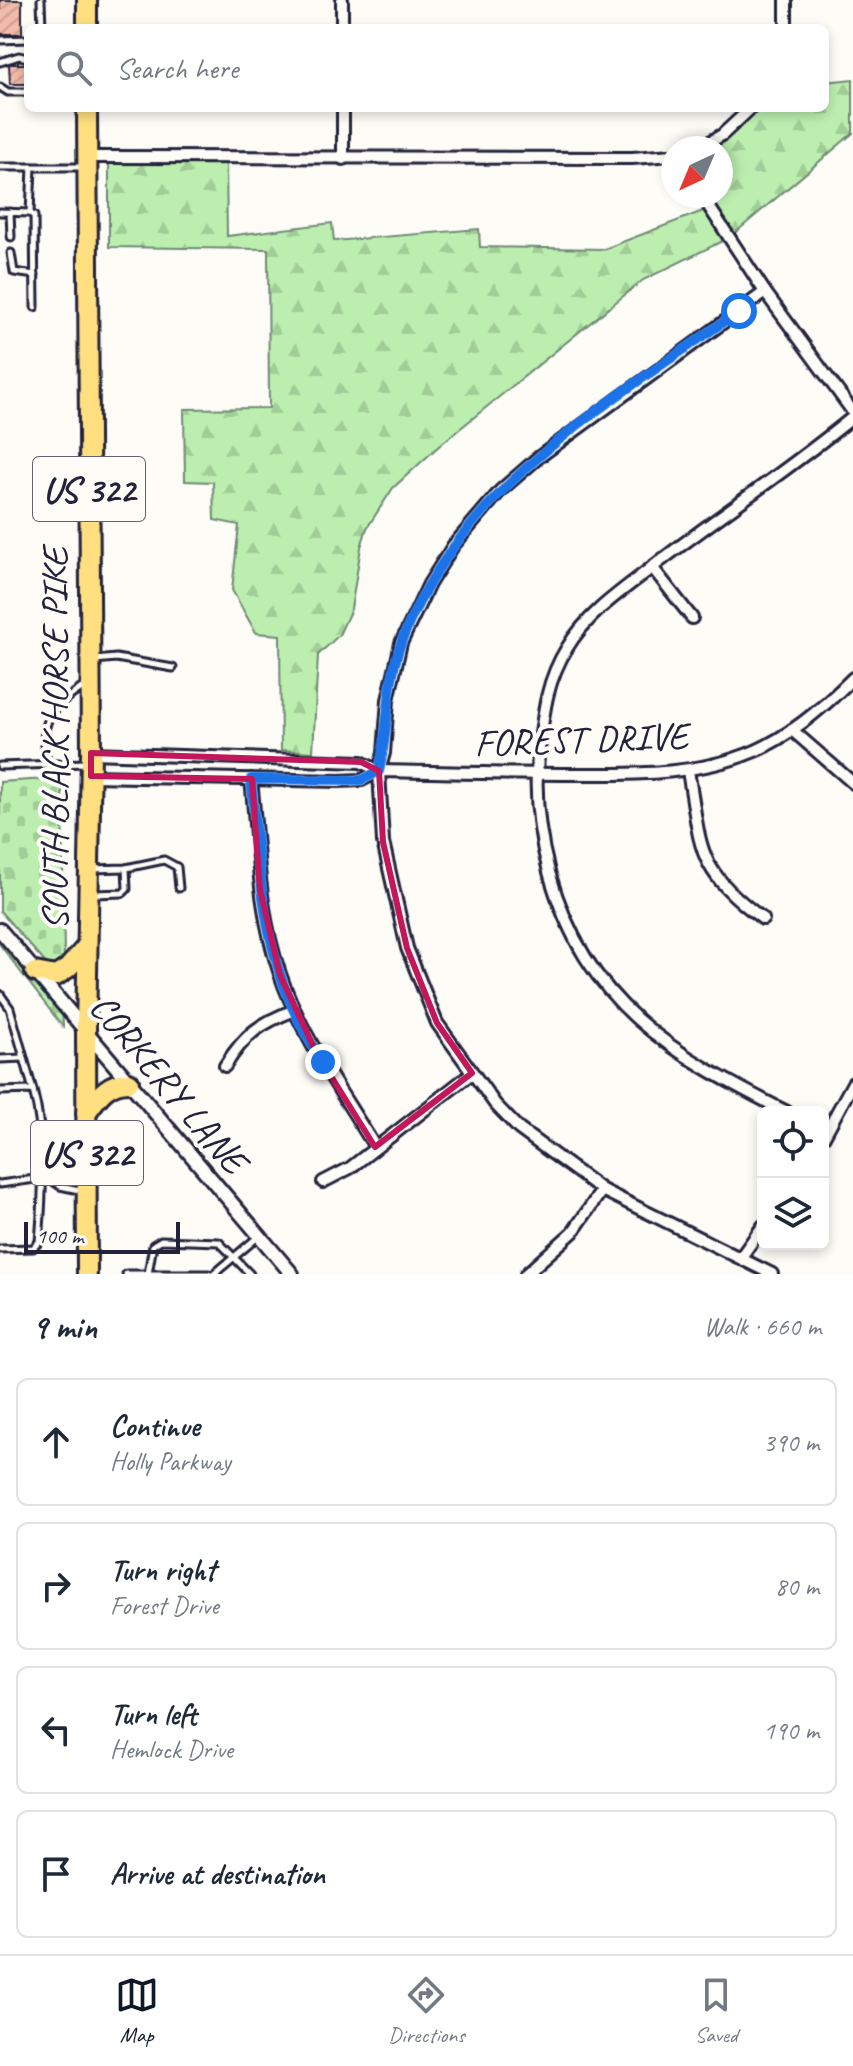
<!DOCTYPE html>
<meta charset="utf-8">
<style>
:root{--surface:#fff;--page:#f6f6f7;--text:#1f2937;--muted:#747a83;--line:#e0e1e3;--accent:#111827}
body{margin:0;font-family:Caveat,sans-serif;background:var(--page);color:var(--text)}
.controls{position:absolute;right:24px;bottom:24px;display:grid;overflow:hidden;border-radius:12px;box-shadow:0 4px 12px #0003}
.controls button{width:72px;height:72px;display:grid;place-items:center;padding:0;border:0;border-bottom:2px solid var(--line);background:var(--surface);color:var(--text);font:40px sans-serif}
.compass{position:absolute;left:661px;top:136px;width:72px;height:72px;border-radius:50%;background:var(--surface);box-shadow:0 4px 12px #0003;rotate:224deg}
.scale{position:absolute;left:24px;bottom:20px;width:156px;box-sizing:border-box;padding-left:8px;border:4px solid #22223b;border-top:0;font-size:22px;line-height:28px;white-space:nowrap;color:#22223b;-webkit-text-stroke:6px #fdfcf7;paint-order:stroke}
.stop{position:absolute;width:24px;height:24px;margin:-18px;border:6px solid #1a73e8;border-radius:50%;background:#fff}
.stop.end{background:#1a73e8;border-color:#fff;box-shadow:0 2px 8px #0008}
.list{margin:0;padding:0;list-style:none}
h2{display:flex;justify-content:space-between;align-items:center;height:104px;margin:0;padding:0 32px;font-size:34px}
h2 small{font-size:26px;font-weight:400;color:var(--muted)}
.list li{display:grid;grid-template-columns:52px 1fr auto;gap:24px;align-items:center;box-sizing:border-box;height:128px;margin:0 16px 16px;padding:0 16px;border:2px solid var(--line);border-radius:12px}
.list b{display:block;font-size:30px;white-space:nowrap}
.list p{margin:0;font-size:26px;white-space:nowrap;color:var(--muted)}
.list em{font-size:26px;font-style:normal;color:var(--muted)}
.icon{flex:none;width:44px;height:44px;fill:none;stroke:currentColor;stroke-width:2;stroke-linecap:round;stroke-linejoin:round}
.map{position:relative;flex:none;width:853px;height:1274px;overflow:hidden}
.search{position:absolute;background:var(--surface);box-shadow:0 4px 12px #0003;left:24px;right:24px;top:24px;height:88px;display:flex;align-items:center;gap:20px;box-sizing:border-box;padding:0 28px;border-radius:12px;color:var(--muted);font-size:30px}
.sheet{height:680px;background:var(--surface)}
nav{display:flex;justify-content:space-around;align-items:center;box-sizing:border-box;height:112px;border-top:2px solid var(--line);background:var(--surface);font-size:22px;color:var(--muted)}
nav a{display:grid;justify-items:center;gap:4px}
nav .on{color:var(--accent)}
.map>svg:first-child{display:block}
.forest{fill:url(#forest-firs);stroke:#6f8875;stroke-width:2}
.cemetery{fill:url(#cemetery-stones);stroke:#6f8875;stroke-width:2}
.building{fill:url(#building-hatch);stroke:#22223b;stroke-width:2}
.lines{fill:none;stroke-linecap:round;stroke-linejoin:round}
.service-casing{stroke:#22223b;stroke-width:11}
.minor-casing{stroke:#22223b;stroke-width:16}
.tertiary-casing{stroke:#22223b;stroke-width:18}
.trunk-casing{stroke:#22223b;stroke-width:24}
.service{stroke:#fdfcf7;stroke-width:5}
.minor{stroke:#fdfcf7;stroke-width:10}
.tertiary{stroke:#fdfcf7;stroke-width:12}
.trunk{stroke:#ffdf80;stroke-width:18}
.route{stroke:#1a73e8;stroke-width:10}
.marked{fill:none;stroke:#c2185b;stroke-width:6;stroke-linejoin:round}
.labels{text-anchor:middle;stroke-width:8;stroke-linejoin:round;paint-order:stroke}
.shield{fill:#fdfcf7;stroke:#646373;stroke-width:2}
.shield-label{font-size:36px;font-weight:bold;fill:#22223b}
.street-label{font-size:38px;fill:#22223b;stroke:#fdfcf7}
</style>
<div class="map">
<svg width="853" height="1274" viewBox="0 0 853 1274">
<defs>
<pattern id="forest-firs" width="22" height="20" patternUnits="userSpaceOnUse" patternTransform="scale(2)"><rect width="22" height="20" fill="#bcefaf"/><path d="M5 1l3.5 6h-7zM16 11l3.5 6h-7z" fill="#a1cd97"/></pattern>
<pattern id="cemetery-stones" width="16" height="16" patternUnits="userSpaceOnUse" patternTransform="scale(2)"><rect width="16" height="16" fill="#bcefaf"/><path d="M2 7V4a2 2 0 0 1 4 0v3zM10 15v-3a2 2 0 0 1 4 0v3z" fill="#a1cd97"/></pattern>
<pattern id="building-hatch" width="6" height="6" patternUnits="userSpaceOnUse" patternTransform="scale(2)"><rect width="6" height="6" fill="#f2baa8"/><path d="M-1 1l2-2M0 6l6-6M5 7l2-2" fill="none" stroke="#cfa092"/></pattern>
</defs>
<rect width="100%" height="100%" fill="#fdfcf7"/>
<filter id="ink" filterUnits="userSpaceOnUse"><feTurbulence type="fractalNoise" baseFrequency=".0125" numOctaves="2"/><feDisplacementMap in="SourceGraphic" scale="16" xChannelSelector="R" yChannelSelector="G"/><feConvolveMatrix kernelMatrix="1 2 1 2 8 2 1 2 1" color-interpolation-filters="sRGB"/></filter>
<g filter="url(#ink)">
<!-- forest -->
<g class="forest">
<polygon points="853,79 853,133 729,238 643,280 441,444 393,488 367,528 361,547 351,609 339,635 318,655 313,752 281,750 280,635 256,633 232,590 239,525 214,520 213,482 185,481 184,409 269,408 268,249 109,247 109,164 226,162 227,236 332,223 334,241 479,229 480,247 604,249 711,208 705,196 721,196 721,148 700,148 749,108 825,108 825,82"/>
<polygon points="0,927 62,999 63,1027 0,945"/>
</g>
<!-- cemetery -->
<polygon class="cemetery" points="62,778 64,961 49,967 0,911 0,782"/>
<!-- building -->
<g class="building">
<rect x="0" y="0" width="22" height="34"/>
<polygon points="9,64 28,64 28,84 10,84"/>
</g>
<g class="lines">
<defs>
<g id="service">
<polyline points="41,0 42,28"/>
<polyline points="0,40 28,39"/>
<polyline points="0,62 19,56 28,58"/>
<polyline points="0,87 8,92 28,92"/>
<polyline points="0,167 82,167"/>
<polyline points="0,212 30,213 34,216 35,307"/>
<polyline points="10,212 11,237"/>
<polyline points="30,213 32,167"/>
<polyline points="11,253 14,272 35,275"/>
<polyline points="95,660 116,658 173,668"/>
<path d="M48,765C37,720 51,709 86,685"/>
<polyline points="0,766 86,763"/>
<polyline points="91,869 126,868 164,860 177,867 179,888"/>
<polyline points="94,894 123,893 127,889 126,868"/>
<polyline points="0,994 10,1008 33,1090"/>
<polyline points="0,1059 24,1058"/>
<path d="M0,1091L33,1090C46,1138 43,1193 39,1242L33,1248L0,1249"/>
<polyline points="82,1166 60,1168 47,1177 60,1186 84,1191"/>
<polyline points="0,1184 42,1178"/>
<polyline points="126,1274 209,1274"/>
<polyline points="148,1274 153,1245 161,1240 219,1242 250,1274"/>
<polyline points="214,1274 259,1236"/>
</g>
<g id="minor">
<polyline points="342,0 342,28"/>
<polyline points="786,28 786,0"/>
<polyline points="343,108 343,159"/>
<polyline points="700,148 722,135 751,108"/>
<polyline points="87,157 632,158 673,155"/>
<polyline points="702,196 765,292 853,412"/>
<polyline points="765,292 539,457 501,490 453,546 429,584 401,643 388,700 384,753 379,771 383,842 407,948 437,1023 495,1104 519,1129 602,1190 772,1274"/>
<polyline points="652,567 692,618"/>
<polyline points="792,730 853,783"/>
<polyline points="91,753 361,762 379,771"/>
<path d="M688,771C702,849 694,868 763,919"/>
<path d="M91,776L339,781L362,780L379,771C441,772 502,774 563,774C628,774 694,777 755,751C792,735 825,706 853,678"/>
<path d="M251,779C258,845 258,911 280,974C301,1036 341,1091 375,1147"/>
<path d="M225,1066C245,1034 260,1023 295,1010"/>
<path d="M787,1112C670,1053 586,1005 549,872C539,834 534,796 538,758C543,718 545,683 567,648C589,611 626,588 659,562C723,513 791,468 853,417"/>
<polyline points="823,1138 853,1083"/>
<polyline points="323,1182 350,1168 472,1073"/>
<polyline points="741,1257 763,1226"/>
<polyline points="526,1274 573,1232 602,1190"/>
</g>
<polyline id="tertiary" points="0,930 292,1274"/>
<g id="trunk">
<polyline points="87,28 87,0"/>
<polyline points="87,108 91,753 86,1031 87,1274"/>
<polyline points="35,972 56,976 68,968 87,946"/>
<path d="M86,1113C98,1097 107,1082 129,1082"/>
</g>
</defs>
<!-- service casing -->
<use href="#service" class="service-casing"/>
<!-- minor casing -->
<use href="#minor" class="minor-casing"/>
<!-- tertiary casing -->
<use href="#tertiary" class="tertiary-casing"/>
<!-- trunk casing -->
<use href="#trunk" class="trunk-casing"/>
<!-- service -->
<use href="#service" class="service"/>
<!-- minor -->
<use href="#minor" class="minor"/>
<!-- tertiary -->
<use href="#tertiary" class="tertiary"/>
<!-- trunk -->
<use href="#trunk" class="trunk"/>
</g>
</g>
<g class="lines" filter="url(#ink)">
<!-- route -->
<path class="route" d="M323,1062C262,976 261,879 251,779L362,780L379,771C389,728 386,683 402,640C461,486 611,402 739,311"/>
</g>
<!-- marked area -->
<path class="marked" d="M91,753L361,762L379,771L383,842L407,948L437,1023L472,1073L375,1147L316,1052L280,975L260,890L252,779L91,776Z"/>
<g class="labels">
<!-- shield labels -->
<g class="shield">
<rect x="33" y="457" width="112" height="64" rx="6"/>
<rect x="31" y="1121" width="112" height="64" rx="6"/>
</g>
<g class="shield-label">
<text x="89" y="502">US 322</text>
<text x="87" y="1166">US 322</text>
</g>
<!-- street labels -->
<g class="street-label">
<text transform="translate(54 739) rotate(-90)" y="13">SOUTH BLACK HORSE PIKE</text>
<text transform="translate(581 739) rotate(-2)" y="13">FOREST DRIVE</text>
<text transform="translate(169 1083) rotate(50)" y="13">CORKERY LANE</text>
</g>
</g>
</svg>
<div class="controls">
<button><svg class="icon" aria-label="locate" viewBox="0 0 24 24"><circle cx="12" cy="12" r="6"/><path d="M12 2v4M12 18v4M2 12h4M18 12h4"/></svg></button>
<button><svg class="icon" aria-label="layers" viewBox="0 0 24 24"><path d="M12 4l9 5-9 5-9-5zM3 14l9 5 9-5"/></svg></button>
</div>
<svg class="compass" viewBox="-18 -18 36 36"><path d="M0-13l5 13h-10z" fill="#e53935"/><path d="M0 13l5-13h-10z" fill="#747a83"/></svg>
<div class="scale">100 m</div>
<div class="stop" style="left:739px;top:311px"></div>
<div class="stop end" style="left:323px;top:1062px"></div>
<div class="search"><svg class="icon" aria-label="search" viewBox="0 0 24 24"><circle cx="10" cy="10" r="6"/><path d="M15 15l6 6"/></svg>Search here</div>
</div>
<section class="sheet">
<h2>9 min<small>Walk · 660 m</small></h2>
<ul class="list">
<li><svg class="icon" aria-label="ahead" viewBox="0 0 24 24"><path d="M12 20V5M6 11l6-6 6 6"/></svg><div><b>Continue</b><p>Holly Parkway</p></div><em>390 m</em></li>
<li><svg class="icon" aria-label="right" viewBox="0 0 24 24"><path d="M7 20v-9h11M14 6l5 5-5 5"/></svg><div><b>Turn right</b><p>Forest Drive</p></div><em>80 m</em></li>
<li><svg class="icon" aria-label="left" viewBox="0 0 24 24"><path d="M17 20v-9H6M10 6l-5 5 5 5"/></svg><div><b>Turn left</b><p>Hemlock Drive</p></div><em>190 m</em></li>
<li><svg class="icon" aria-label="arrive" viewBox="0 0 24 24"><path d="M6 21V4h12l-3 4 3 4H6"/></svg><div><b>Arrive at destination</b></div></li>
</ul>
</section>
<nav>
<a class="on"><svg class="icon" aria-label="map" viewBox="0 0 24 24"><path d="M3 6l6-2 6 2 6-2v14l-6 2-6-2-6 2zM9 4v14M15 6v14"/></svg>Map</a>
<a><svg class="icon" aria-label="directions" viewBox="0 0 24 24"><path d="M12 3l9 9-9 9-9-9zM9 14v-3h6M13 9l2 2-2 2"/></svg>Directions</a>
<a><svg class="icon" aria-label="saved" viewBox="0 0 24 24"><path d="M7 4h10v16l-5-4-5 4z"/></svg>Saved</a>
</nav>
